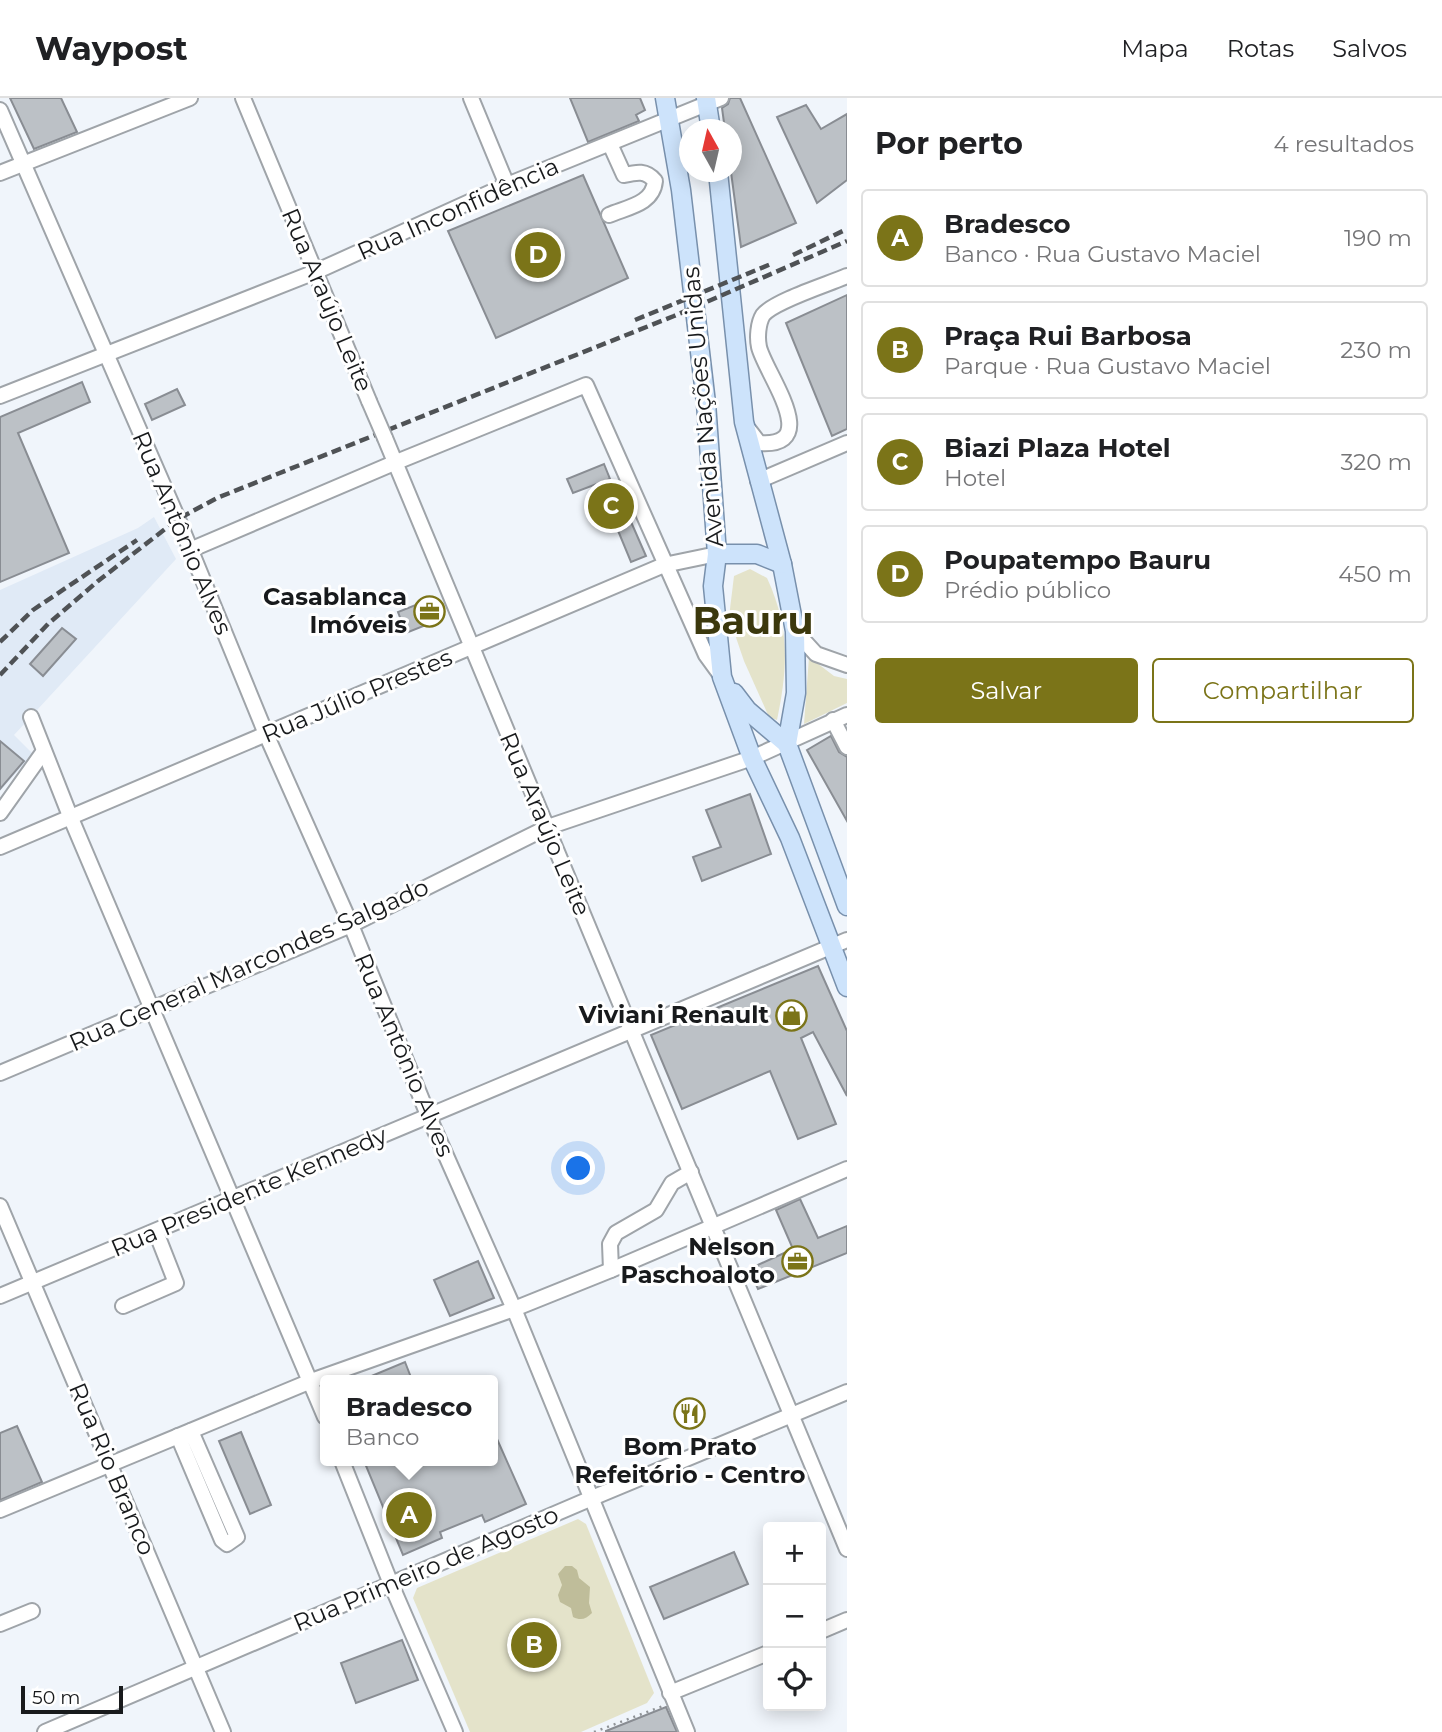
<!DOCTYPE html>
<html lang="pt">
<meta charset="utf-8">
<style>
:root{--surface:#fff;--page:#f2f2f2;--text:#202124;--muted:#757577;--line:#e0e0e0;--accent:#7b7418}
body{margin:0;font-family:Montserrat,sans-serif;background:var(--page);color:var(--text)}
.controls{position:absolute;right:21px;bottom:21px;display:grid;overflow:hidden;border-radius:7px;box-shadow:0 4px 18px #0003}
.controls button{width:63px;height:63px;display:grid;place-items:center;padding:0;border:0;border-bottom:2px solid var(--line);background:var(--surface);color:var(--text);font:35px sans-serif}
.compass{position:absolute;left:679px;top:21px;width:63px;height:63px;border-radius:50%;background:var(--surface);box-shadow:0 4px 18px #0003;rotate:352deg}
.scale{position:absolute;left:21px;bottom:18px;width:102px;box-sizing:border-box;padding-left:7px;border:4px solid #181a1c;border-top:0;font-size:19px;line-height:24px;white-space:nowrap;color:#181a1c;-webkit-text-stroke:5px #fff;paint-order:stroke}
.you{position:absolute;left:579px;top:1071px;width:24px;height:24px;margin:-18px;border:5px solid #fff;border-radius:50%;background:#1a73e8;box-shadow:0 0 0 10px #1a73e833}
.badge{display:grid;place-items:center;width:46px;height:46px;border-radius:50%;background:var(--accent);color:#fff;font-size:23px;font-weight:700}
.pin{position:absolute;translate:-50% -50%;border:4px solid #fff;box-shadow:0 2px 7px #0006}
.popup{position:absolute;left:320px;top:1277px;width:178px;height:91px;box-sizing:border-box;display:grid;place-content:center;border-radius:7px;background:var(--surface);filter:drop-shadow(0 2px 5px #0005);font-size:23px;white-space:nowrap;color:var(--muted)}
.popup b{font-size:26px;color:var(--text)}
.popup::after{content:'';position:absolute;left:50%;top:100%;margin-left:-14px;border:14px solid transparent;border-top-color:var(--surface)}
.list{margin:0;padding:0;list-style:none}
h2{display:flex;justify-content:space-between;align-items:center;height:91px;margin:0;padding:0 28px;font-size:30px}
h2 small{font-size:23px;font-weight:400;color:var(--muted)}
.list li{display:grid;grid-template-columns:46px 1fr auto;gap:21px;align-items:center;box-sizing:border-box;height:98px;margin:0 14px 14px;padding:0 14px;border:2px solid var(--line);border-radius:7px}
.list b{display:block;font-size:26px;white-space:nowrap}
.list p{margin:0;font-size:23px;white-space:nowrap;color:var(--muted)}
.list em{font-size:23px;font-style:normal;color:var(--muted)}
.actions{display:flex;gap:14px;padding:21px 28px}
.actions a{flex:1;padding:16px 0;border:2px solid var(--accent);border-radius:7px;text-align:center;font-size:24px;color:var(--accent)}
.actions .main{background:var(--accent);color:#fff}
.icon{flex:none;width:38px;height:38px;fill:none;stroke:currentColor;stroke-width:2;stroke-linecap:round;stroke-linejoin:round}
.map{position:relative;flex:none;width:847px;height:1634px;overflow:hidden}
header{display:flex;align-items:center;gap:42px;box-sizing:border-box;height:98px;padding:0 35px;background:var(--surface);border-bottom:2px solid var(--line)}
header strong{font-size:33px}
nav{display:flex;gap:38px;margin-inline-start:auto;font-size:24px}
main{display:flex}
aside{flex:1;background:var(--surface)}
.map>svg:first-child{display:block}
.built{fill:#e0eaf6}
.green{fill:#e4e3ca}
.water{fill:#bfbd9a}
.building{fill:#bcc1c6;stroke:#898d93;stroke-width:2}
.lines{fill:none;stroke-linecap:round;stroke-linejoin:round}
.minor-casing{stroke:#9fa4a9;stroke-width:18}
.major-casing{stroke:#7890ac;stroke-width:21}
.path{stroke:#8f9397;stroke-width:2.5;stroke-dasharray:2 5;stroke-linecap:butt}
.minor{stroke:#fff;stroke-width:14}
.major{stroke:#cde3fb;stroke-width:18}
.rail{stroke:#4f5255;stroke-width:4.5;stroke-dasharray:10 5;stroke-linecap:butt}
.minor-bridge-casing{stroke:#9fa4a9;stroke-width:18;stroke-linecap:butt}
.minor-bridge{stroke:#fff;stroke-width:14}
.labels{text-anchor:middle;stroke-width:6;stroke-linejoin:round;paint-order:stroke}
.street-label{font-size:24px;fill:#181a1c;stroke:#fff}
.poi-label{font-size:24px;font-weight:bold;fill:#181a1c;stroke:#fff;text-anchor:end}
.town-label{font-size:38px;font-weight:bold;fill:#3b380d;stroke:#fff}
</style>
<header>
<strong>Waypost</strong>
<nav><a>Mapa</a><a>Rotas</a><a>Salvos</a></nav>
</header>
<main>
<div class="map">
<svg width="847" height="1634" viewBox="0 0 847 1634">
<rect width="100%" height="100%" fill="#f0f5fb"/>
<!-- built -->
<polygon class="built" points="154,419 176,461 14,637 33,656 0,693 0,492 138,430"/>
<!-- green -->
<g class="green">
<path d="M750,471L767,480C790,530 788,569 777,622L769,619L744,563L729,519L734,478Z"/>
<polygon points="809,559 834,578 847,581 847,605 804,626"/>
<polygon points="578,1421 586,1426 654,1595 647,1605 581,1634 470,1634 413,1500 417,1490"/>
</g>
<!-- water -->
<path class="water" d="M565,1468H572L577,1472L579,1480L590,1489L589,1505L592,1515C586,1521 581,1523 573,1519L571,1510L560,1504L558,1497L562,1487L558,1476Z"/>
<!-- building -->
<g class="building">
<polygon points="10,0 61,0 77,34 34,51"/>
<polygon points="570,0 640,0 645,12 636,17 639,23 588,44"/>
<polygon points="730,0 740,0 796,125 741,149 731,74 732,32 725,32 722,10 728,6"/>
<polygon points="806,7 821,31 847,16 847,82 817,105 777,19"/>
<polygon points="583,77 628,180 496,240 448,133"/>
<polygon points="847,197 847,331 832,338 786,225"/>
<polygon points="82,284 90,304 18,335 69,455 0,484 0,319"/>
<polygon points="177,291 185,307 152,322 145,306"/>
<polygon points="604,366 610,381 573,395 567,381"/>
<polygon points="628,417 646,458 631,464 614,423"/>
<polygon points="433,500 441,521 406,535 398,514"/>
<polygon points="62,530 76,541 43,578 30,566"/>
<polygon points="831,638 839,654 847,659 847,723 807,652"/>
<polygon points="0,643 24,663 0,691"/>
<polygon points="750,696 771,756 702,783 693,759 721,749 706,712"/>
<polygon points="818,868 847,933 847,998 813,934 801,940 836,1026 798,1041 770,973 682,1011 651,937"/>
<polygon points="800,1101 818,1140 847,1128 847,1155 758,1191 749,1171 793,1151 776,1112"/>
<polygon points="478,1163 494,1200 450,1218 434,1182"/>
<polygon points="405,1264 412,1282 362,1282"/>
<polygon points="17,1328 42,1384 0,1402 0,1335"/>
<polygon points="493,1332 526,1406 485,1424 482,1417 440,1434 442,1440 403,1457 364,1363 493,1363"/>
<polygon points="241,1334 271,1407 250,1416 219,1343"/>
<polygon points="734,1454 748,1486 664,1521 650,1489"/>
<polygon points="402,1542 418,1582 356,1605 341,1565"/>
<polygon points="666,1609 677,1634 606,1634 606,1633"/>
</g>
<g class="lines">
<defs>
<g id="minor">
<polyline points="243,0 369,303"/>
<polyline points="471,0 507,87"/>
<polyline points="0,12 178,421 266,636 351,827 428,1017 514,1211 687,1634"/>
<polyline points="0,75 190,0"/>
<path d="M609,117C628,109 653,106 655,83C646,72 637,74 624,77L610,46"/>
<polyline points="0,298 315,174 507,87 721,0"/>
<path d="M749,332L759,345C824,350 765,275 759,249C757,240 758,225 763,217C774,203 829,186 847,178"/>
<polyline points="385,340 847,1451"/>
<polyline points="758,383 847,345"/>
<polyline points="190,452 394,365 586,287 706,557 722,579"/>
<polyline points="795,533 816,556 847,567"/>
<polyline points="31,619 70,718 325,1319"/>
<polyline points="833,622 847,649"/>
<polyline points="0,715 44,653"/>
<polyline points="0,749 664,467 717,456"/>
<polyline points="0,975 351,827 548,729 752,660 847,617"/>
<polyline points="0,1108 223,1634"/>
<polyline points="611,1172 610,1146 616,1135 656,1112 672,1085 691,1074"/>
<polyline points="0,1198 847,842"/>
<polyline points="123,1208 176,1185 156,1134"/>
<polyline points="178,1338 222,1442 227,1446 237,1439 191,1333"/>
<polyline points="342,1363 391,1486 455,1634"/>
<polyline points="0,1412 311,1283 514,1211 611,1172 847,1071"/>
<polyline points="0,1526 32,1513"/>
<polyline points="821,1533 847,1522"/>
<polyline points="670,1595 768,1555"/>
<polyline points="45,1634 592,1400 847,1294"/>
</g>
<g id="major">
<polyline points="665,0 681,92 706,305 717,456 713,488 722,579 752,660 790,740 847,889"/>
<polyline points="706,0 711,32"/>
<polyline points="718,74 744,324 782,466 795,533 796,595 787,646 847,808"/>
<polyline points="717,456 757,456 782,466"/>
<polyline points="734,595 747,612 787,646"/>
</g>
</defs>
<!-- minor casing -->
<use href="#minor" class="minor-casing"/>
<!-- major casing -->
<use href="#major" class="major-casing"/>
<!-- path -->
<polyline class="path" points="594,1634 663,1608"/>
<!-- minor -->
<use href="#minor" class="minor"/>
<!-- major -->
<use href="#major" class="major"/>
<!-- rail -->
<g class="rail">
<polyline points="793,157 847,131"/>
<polyline points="635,222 771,166"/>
<polyline points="0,544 33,512 137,442"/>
<polyline points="0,577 48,526 98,483 178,421 217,400 674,218 847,143"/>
</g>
<defs>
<polyline id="minor-bridge" points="369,303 385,340"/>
</defs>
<!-- minor-bridge casing -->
<use href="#minor-bridge" class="minor-bridge-casing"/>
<!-- minor-bridge -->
<use href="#minor-bridge" class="minor-bridge"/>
</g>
<!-- icons -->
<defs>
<symbol id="office-ring" viewBox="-11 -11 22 22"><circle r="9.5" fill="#fff" stroke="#7b7418" stroke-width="1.5"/><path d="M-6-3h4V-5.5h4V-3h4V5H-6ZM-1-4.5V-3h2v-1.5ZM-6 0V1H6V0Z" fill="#7b7418"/></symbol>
<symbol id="shop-ring" viewBox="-11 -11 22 22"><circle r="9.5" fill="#fff" stroke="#7b7418" stroke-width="1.5"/><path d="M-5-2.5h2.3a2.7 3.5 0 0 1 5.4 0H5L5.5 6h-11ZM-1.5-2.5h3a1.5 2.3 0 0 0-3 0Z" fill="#7b7418"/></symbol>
<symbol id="restaurant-ring" viewBox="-11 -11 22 22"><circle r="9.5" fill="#fff" stroke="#7b7418" stroke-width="1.5"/><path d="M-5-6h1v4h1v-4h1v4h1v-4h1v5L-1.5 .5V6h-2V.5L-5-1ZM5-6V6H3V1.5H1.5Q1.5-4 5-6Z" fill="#7b7418"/></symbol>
</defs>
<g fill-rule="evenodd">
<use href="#office-ring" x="412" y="496" width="35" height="35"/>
<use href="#shop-ring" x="774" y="900" width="35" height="35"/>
<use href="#office-ring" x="780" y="1146" width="35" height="35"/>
<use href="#restaurant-ring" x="672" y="1298" width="35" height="35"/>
</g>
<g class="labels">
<!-- street labels -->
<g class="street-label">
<text transform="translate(458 111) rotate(-24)" y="8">Rua Inconfidência</text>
<text transform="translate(327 202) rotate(67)" y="8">Rua Araújo Leite</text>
<text transform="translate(703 309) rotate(-95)" y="8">Avenida Nações Unidas</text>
<text transform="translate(182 435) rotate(67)" y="8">Rua Antônio Alves</text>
<text transform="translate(357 598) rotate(-23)" y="8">Rua Júlio Prestes</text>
<text transform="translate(545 726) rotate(67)" y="8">Rua Araújo Leite</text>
<text transform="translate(249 867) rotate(-24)" y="8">Rua General Marcondes Salgado</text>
<text transform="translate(404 957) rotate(67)" y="8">Rua Antônio Alves</text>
<text transform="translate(249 1094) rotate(-23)" y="8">Rua Presidente Kennedy</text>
<text transform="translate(112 1371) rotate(67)" y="8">Rua Rio Branco</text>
<text transform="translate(426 1471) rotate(-23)" y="8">Rua Primeiro de Agosto</text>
</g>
<!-- poi labels -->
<g class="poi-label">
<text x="407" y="507">Casablanca<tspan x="407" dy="28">Imóveis</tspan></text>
<text x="769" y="925">Viviani Renault</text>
<text x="775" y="1157">Nelson<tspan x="775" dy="28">Paschoaloto</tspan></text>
<text x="690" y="1357" text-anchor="middle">Bom Prato<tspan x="690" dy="28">Refeitório - Centro</tspan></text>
</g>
<!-- town labels -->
<g class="town-label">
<text x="753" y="536">Bauru</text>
</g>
</g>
</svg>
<div class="controls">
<button>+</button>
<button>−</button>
<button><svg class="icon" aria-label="locate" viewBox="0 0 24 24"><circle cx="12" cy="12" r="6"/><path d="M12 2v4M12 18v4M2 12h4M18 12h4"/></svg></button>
</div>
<svg class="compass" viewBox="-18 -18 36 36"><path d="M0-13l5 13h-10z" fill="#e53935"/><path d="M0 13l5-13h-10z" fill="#757577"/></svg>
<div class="scale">50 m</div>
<div class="you"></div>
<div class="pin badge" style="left:409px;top:1417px">A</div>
<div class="popup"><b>Bradesco</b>Banco</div>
<div class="pin badge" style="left:534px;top:1547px">B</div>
<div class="pin badge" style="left:611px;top:408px">C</div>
<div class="pin badge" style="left:538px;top:157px">D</div>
</div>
<aside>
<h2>Por perto<small>4 resultados</small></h2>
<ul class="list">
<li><span class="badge">A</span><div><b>Bradesco</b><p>Banco · Rua Gustavo Maciel</p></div><em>190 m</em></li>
<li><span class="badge">B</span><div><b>Praça Rui Barbosa</b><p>Parque · Rua Gustavo Maciel</p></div><em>230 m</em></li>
<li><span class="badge">C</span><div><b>Biazi Plaza Hotel</b><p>Hotel</p></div><em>320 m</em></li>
<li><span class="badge">D</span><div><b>Poupatempo Bauru</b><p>Prédio público</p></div><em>450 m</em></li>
</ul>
<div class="actions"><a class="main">Salvar</a><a>Compartilhar</a></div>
</aside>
</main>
